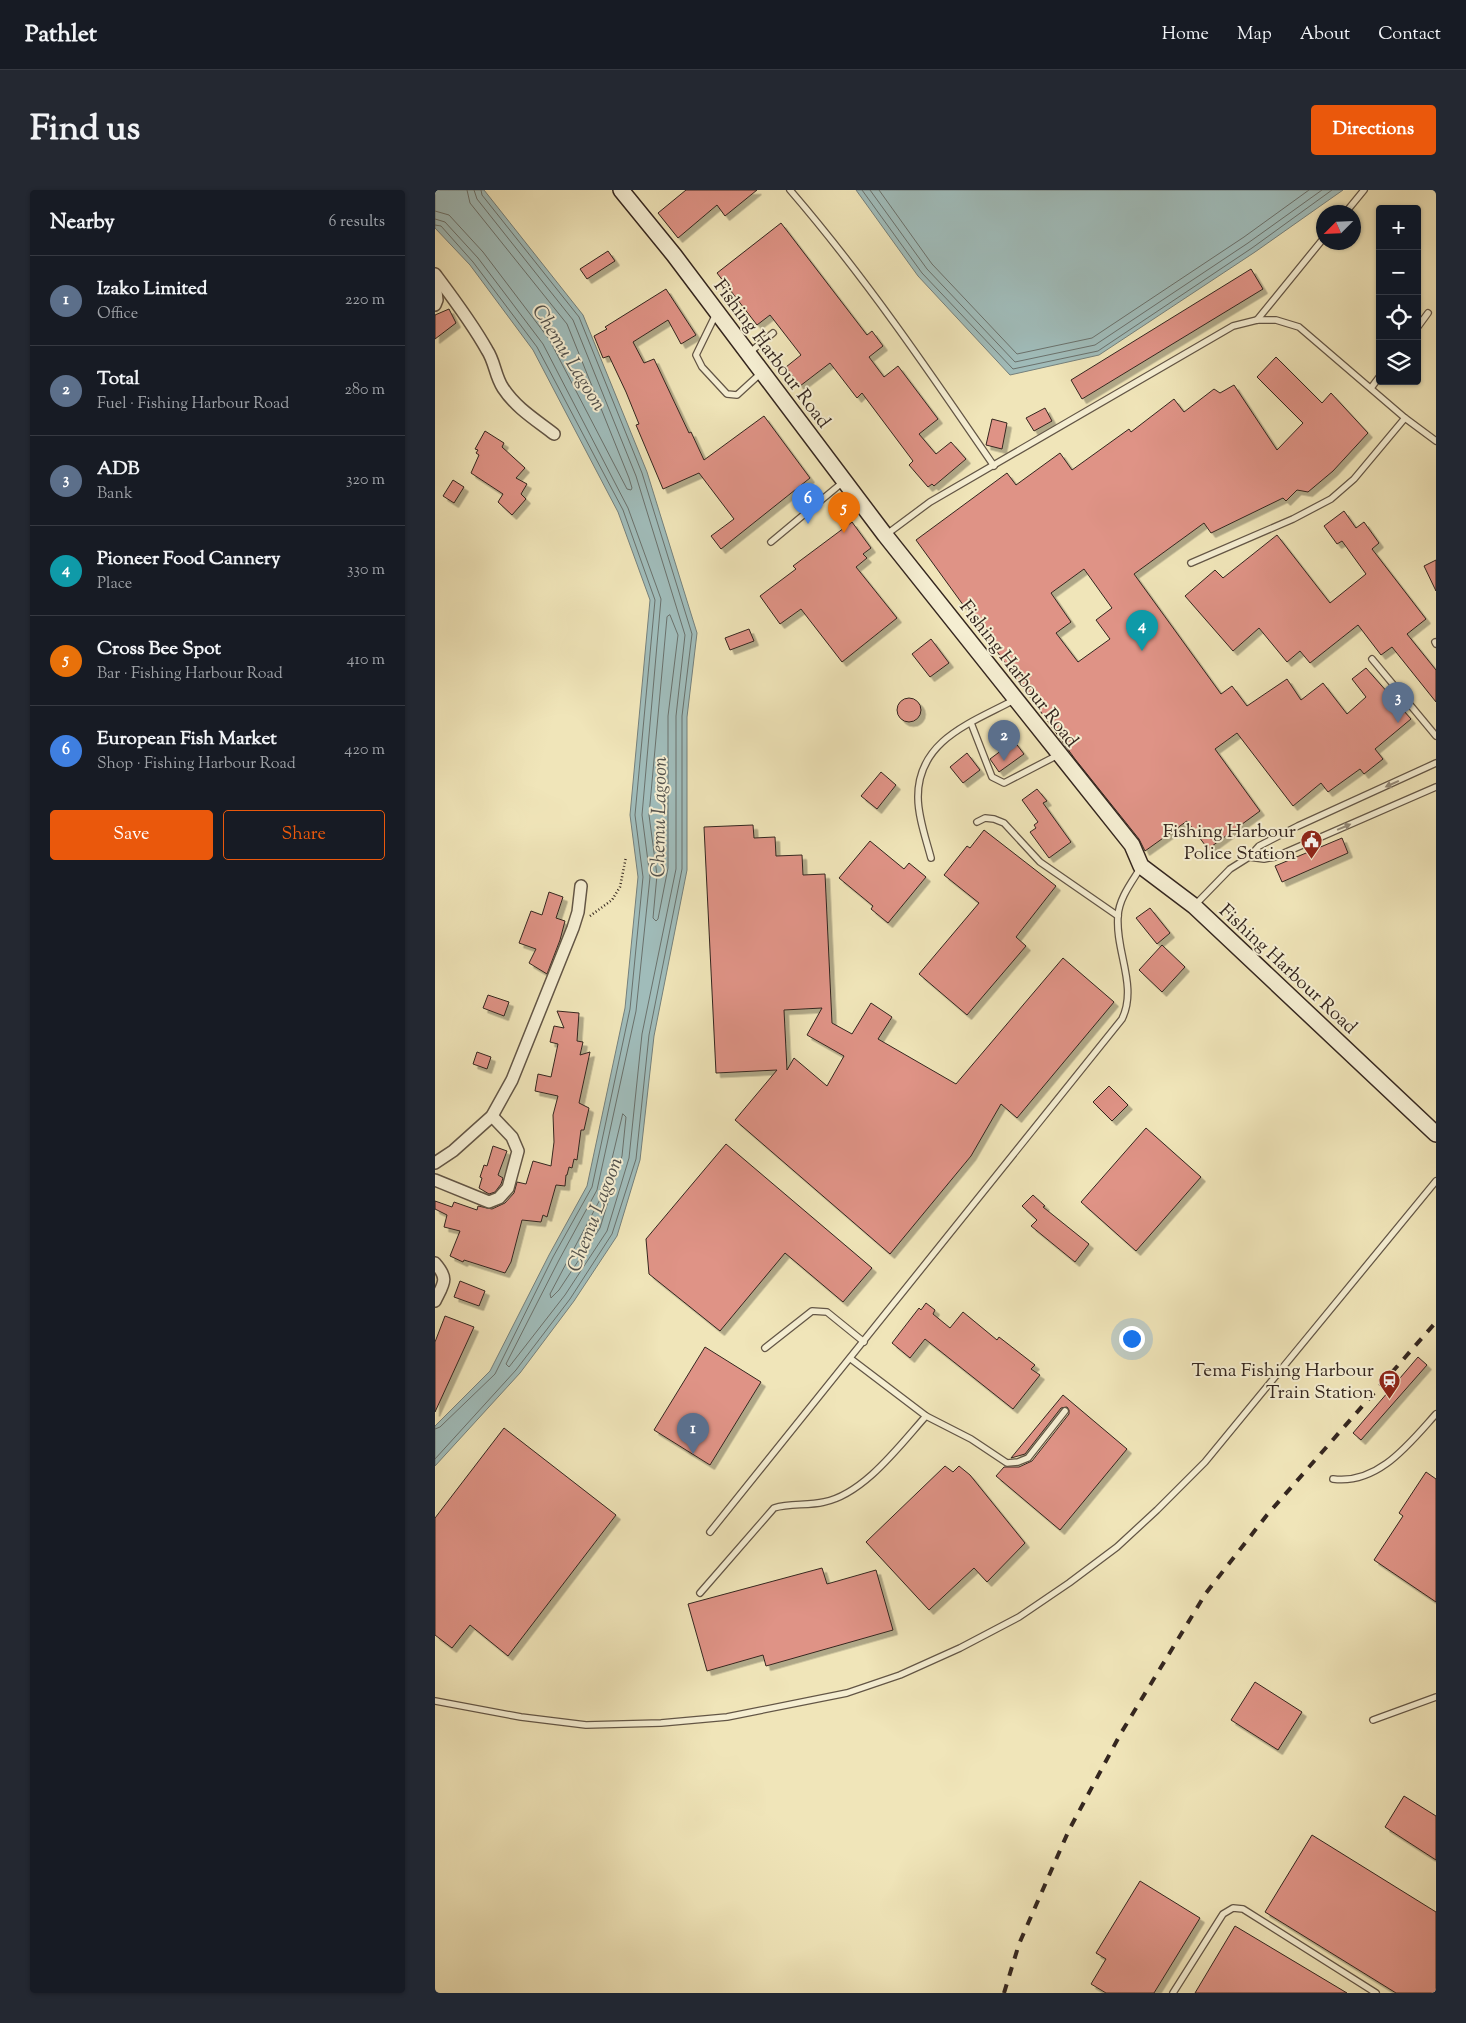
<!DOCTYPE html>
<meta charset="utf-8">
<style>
:root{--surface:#171b24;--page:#242831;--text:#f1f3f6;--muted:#9ea1a6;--line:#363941;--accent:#ea580c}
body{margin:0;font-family:"Sorts Mill Goudy",serif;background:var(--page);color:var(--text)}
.controls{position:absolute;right:15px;top:15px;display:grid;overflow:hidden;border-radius:5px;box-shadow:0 1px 4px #0004}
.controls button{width:45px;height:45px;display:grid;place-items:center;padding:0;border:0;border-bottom:1px solid var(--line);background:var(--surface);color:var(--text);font:25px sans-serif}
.compass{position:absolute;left:881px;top:15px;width:45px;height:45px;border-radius:50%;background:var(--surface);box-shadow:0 1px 4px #0004;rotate:246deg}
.you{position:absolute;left:696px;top:1148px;width:18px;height:18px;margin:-12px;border:4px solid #fff;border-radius:50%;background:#1a73e8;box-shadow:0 0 0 8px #1a73e833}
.badge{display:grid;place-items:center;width:32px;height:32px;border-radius:50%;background:var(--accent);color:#fff;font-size:16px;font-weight:700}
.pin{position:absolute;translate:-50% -41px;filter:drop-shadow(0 1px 2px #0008)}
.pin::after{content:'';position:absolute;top:26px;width:18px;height:15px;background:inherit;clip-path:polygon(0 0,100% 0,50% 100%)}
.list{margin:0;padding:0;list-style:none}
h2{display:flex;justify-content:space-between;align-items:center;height:65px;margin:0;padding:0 20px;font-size:21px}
h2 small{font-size:16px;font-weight:400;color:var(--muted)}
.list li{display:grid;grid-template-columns:32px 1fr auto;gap:15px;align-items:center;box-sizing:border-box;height:90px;padding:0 20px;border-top:1px solid var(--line)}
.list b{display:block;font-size:19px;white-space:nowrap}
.list p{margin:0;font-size:16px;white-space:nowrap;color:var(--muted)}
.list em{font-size:16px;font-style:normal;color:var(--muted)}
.actions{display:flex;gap:10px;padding:15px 20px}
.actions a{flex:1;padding:11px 0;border:1px solid var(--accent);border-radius:5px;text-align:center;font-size:18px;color:var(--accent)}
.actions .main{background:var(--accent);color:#fff}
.icon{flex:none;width:28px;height:28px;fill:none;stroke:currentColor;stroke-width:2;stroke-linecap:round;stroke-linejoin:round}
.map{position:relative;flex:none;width:1001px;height:1803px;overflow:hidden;border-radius:5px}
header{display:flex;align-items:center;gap:30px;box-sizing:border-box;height:70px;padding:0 25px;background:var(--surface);border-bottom:1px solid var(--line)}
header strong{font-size:24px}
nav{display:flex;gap:28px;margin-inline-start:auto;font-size:18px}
.intro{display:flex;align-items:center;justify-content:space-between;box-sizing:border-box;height:120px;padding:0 30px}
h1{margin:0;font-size:35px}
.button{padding:12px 22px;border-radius:5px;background:var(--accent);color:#fff;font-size:18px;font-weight:700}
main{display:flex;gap:30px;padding:0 30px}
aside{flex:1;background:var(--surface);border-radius:5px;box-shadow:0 1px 4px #0004}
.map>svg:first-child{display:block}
.water{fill:#a0bcba;stroke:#75807c}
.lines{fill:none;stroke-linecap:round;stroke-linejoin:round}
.shore{stroke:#6a716c;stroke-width:1}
.building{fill:#df9386;stroke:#34261f;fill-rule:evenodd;filter:url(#shadow)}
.lane-casing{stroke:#635646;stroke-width:8}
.street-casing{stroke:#635646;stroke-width:14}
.secondary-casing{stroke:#34261f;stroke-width:18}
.path{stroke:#34261f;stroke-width:2.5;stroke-dasharray:1 2.5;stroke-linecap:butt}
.lane{stroke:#f5eed2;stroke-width:5.5}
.street{stroke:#f5eed2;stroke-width:11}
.secondary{stroke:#f5eed2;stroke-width:15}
.rail{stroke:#34261f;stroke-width:4;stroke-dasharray:9 9;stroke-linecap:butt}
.oneway{fill:#948a78}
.labels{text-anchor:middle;stroke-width:4;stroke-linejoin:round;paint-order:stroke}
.street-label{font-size:19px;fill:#34261f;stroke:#f5eed2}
.poi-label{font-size:19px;fill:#34261f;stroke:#f5eed2;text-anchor:end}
.water-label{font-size:20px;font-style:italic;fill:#54534e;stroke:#f5eed2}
</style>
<header>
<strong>Pathlet</strong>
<nav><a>Home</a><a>Map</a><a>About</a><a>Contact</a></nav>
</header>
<div class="intro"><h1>Find us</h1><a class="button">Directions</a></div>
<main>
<aside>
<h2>Nearby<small>6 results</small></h2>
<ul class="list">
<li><span class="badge" style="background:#5c6f8a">1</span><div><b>Izako Limited</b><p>Office</p></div><em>220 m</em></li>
<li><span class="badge" style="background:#5c6f8a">2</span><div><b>Total</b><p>Fuel · Fishing Harbour Road</p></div><em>280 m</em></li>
<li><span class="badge" style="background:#5c6f8a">3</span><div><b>ADB</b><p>Bank</p></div><em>320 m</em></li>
<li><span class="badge" style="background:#0f9aa8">4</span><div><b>Pioneer Food Cannery</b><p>Place</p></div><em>330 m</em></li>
<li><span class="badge" style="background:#e8710a">5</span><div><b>Cross Bee Spot</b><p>Bar · Fishing Harbour Road</p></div><em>410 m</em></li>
<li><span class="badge" style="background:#3f7fe0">6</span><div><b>European Fish Market</b><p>Shop · Fishing Harbour Road</p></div><em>420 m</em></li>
</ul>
<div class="actions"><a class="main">Save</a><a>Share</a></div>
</aside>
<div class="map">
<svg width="1001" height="1803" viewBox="0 0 1001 1803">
<defs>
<filter id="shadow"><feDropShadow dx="4.5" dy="4.5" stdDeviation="0" flood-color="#0004"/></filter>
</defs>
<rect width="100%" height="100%" fill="#f0e5b9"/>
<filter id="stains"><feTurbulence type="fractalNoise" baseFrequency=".004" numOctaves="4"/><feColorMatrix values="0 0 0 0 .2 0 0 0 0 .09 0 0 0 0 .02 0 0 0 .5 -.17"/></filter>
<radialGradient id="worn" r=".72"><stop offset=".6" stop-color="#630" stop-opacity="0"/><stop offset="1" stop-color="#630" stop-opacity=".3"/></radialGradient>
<!-- water -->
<g class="water">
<polygon points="0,0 49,0 148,125 212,282 262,443 252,527 252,680 219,846 205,970 182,1046 139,1111 85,1183 0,1276 0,1236 55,1181 114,1065 152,996 190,818 203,687 195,625 215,410 183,322 98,160 35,75 0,38"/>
<polygon points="421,0 908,0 820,62 664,165 575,185 483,86"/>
</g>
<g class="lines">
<!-- shore -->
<g class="shore">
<polyline points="427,0 487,83 578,179 663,161 817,58 897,0"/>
<polyline points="435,0 492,79 580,172 660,155 813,53 887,0"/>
<polyline points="444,0 497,74 582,164 657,148 809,47 874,0"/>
<polyline points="0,21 14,25 48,62 114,149 192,299 196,300 197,298 194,288 132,134 35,13 32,0"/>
<polyline points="0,29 10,32 43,68 108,154 193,318 226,409 207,625 215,687 201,821 162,1000 124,1070 71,1174 74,1177 130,1105 172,1041 194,968 207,844 241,679 241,526 250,445 201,286 138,130 42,9 39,0"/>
<polyline points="0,35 6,36 38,72 102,157 188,320 220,410 200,625 208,687 195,819 157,997 118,1067 60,1184 5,1237 0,1239"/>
<polygon points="235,425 243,445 233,526 233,678 223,729 221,731 218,728 222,685 214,625 232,427"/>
<polygon points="188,924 191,927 187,966 165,1038 124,1100 116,1108 115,1104 169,1002"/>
<polyline points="0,1269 81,1180 135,1109 177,1044 201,969 214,845 247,679 247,526 257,444 207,283 144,127 47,5 46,0"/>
</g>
</g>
<!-- building -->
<g class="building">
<polygon points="251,0 322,0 290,26 282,15 243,48 223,23"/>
<polygon points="346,33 432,145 437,141 448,156 434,167 449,187 463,176 503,229 484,244 501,264 516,252 531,269 499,296 497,294 493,297 474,275 478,271 427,203 422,208 395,173 365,196 351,177 366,165 335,125 322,135 282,83"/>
<polygon points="173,61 180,71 152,89 145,79"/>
<polygon points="816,79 828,99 647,209 636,190"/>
<polygon points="231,99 261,145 246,154 233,130 198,152 209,173 219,169 254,243 256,242 269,270 329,226 375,288 286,359 276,346 299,329 264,283 228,299 201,235 204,234 191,202 174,166 168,168 159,146 172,139 170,137"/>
<polygon points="14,119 21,133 0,149 0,125"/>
<path d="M841,167L887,213L896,203L933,243L898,281L873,302L862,300L851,311L848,308L776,343L769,333L699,384L786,504L797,496L812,516L852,489L866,510L888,493L912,524L931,507L917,489L931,478L976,529L940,559L948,569L929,584L925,579L893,602L886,593L858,616L802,543L780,559L825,621L773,659L752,631L710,661L704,649L640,569L481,350L572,283L581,295L625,263L637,280L694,239L696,242L739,209L749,222L779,199L785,203L799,195L842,260L868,233L822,187ZM649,379L677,418L661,430L675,449L643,472L621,443L636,432L616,403Z"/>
<polygon points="610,218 617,231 599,241 591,228"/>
<polygon points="557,229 572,233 567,259 551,255"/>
<polygon points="50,241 69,253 67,257 90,278 81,288 92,294 86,304 91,309 77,325 63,312 68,304 36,283 44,265 41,263 43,260 40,259"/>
<polygon points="18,290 29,297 19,313 8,306"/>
<polygon points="909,321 921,338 929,332 944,353 937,359 991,429 972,444 1001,480 1001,512 957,457 946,465 923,435 875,473 865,461 852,472 824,438 798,461 750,406 780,380 788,388 842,345 895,413 931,384 907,351 902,354 889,336"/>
<polygon points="417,332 436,358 428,364 432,368 421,377 462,428 407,472 366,419 345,434 325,406 361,379 358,376"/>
<polygon points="1001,370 1001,401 989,376"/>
<polygon points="314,439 319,451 295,460 290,448"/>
<polygon points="496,449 514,473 495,487 477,464"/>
<circle cx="474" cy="520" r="12"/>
<polygon points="579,551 589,564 564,582 555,569"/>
<polygon points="532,563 545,580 528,593 515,577"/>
<polygon points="446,582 461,595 442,619 426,606"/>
<polygon points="602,599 612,611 608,613 636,652 614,668 595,642 601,638 599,635 603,632 587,610"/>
<path d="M318,635L319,648L340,647L341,666L367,665L368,685L390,684L397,833L417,844L436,813L457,827L443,849L521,894L628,768L679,812L582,928L566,914L536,966L455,1064L300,930L342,880L281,883L269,637ZM387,818L372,845L409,866L392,896L359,868L352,880L349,820Z"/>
<polygon points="549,640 621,696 581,747 591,756 532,825 484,784 544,713 509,685 532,656 535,658"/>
<polygon points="907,648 913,663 847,692 840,676"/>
<polygon points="435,651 469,679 474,673 491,687 453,733 436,719 438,716 404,688"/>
<polygon points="114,702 128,707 121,728 130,731 125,750 112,784 94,773 101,759 84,753 96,721 107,725"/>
<polygon points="715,718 735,743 722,754 701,728"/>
<polygon points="727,755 750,777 727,802 704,780"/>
<polygon points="53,805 74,812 69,826 48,818"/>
<polygon points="122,821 144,823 142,851 148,852 145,865 155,862 144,913 154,918 149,940 146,940 142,970 139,969 137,978 134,977 132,985 131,985 130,996 121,995 112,1027 108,1025 106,1032 87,1030 76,1072 70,1083 29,1070 28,1072 15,1066 25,1041 9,1037 12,1025 0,1019 0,1011 17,1017 19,1012 42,1020 43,1016 57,1019 70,1013 79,1003 82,992 91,994 98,971 116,976 119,952 118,925 123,906 100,901 103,884 116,887 123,854 115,852 119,836 129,838"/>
<polygon points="42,862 56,867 52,879 38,874"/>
<polygon points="674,896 693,915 677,931 658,912"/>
<polygon points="711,938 766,987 701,1061 646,1012"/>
<polygon points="291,954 437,1078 408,1112 350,1063 285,1141 214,1084 211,1049"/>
<polygon points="58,956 72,961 63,985 68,988 66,994 60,1002 54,1004 44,998 47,988 45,987 49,975 52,976"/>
<polygon points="598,1005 610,1016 608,1017 654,1054 640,1072 596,1036 602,1030 587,1016"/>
<polygon points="25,1091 50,1101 44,1116 19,1107"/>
<polygon points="491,1113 500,1120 498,1124 515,1138 528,1122 562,1150 564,1147 600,1175 596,1179 605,1185 578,1219 490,1149 475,1168 457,1153 484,1118 486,1120"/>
<polygon points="10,1126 39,1137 0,1222 0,1152"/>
<polygon points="270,1157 326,1192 275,1275 219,1240"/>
<polygon points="983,1167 992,1175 926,1250 918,1243"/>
<polygon points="628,1205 692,1259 625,1340 561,1286 569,1277 584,1277 597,1271 634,1224 634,1220 632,1217 626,1218 590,1264 576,1268"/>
<polygon points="69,1238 181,1325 73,1466 35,1435 17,1458 0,1445 0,1328"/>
<polygon points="510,1276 518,1282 524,1276 535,1285 590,1353 552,1392 539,1378 494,1420 431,1352"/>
<polygon points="991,1282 1001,1289 1001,1412 939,1370 968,1326 964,1323"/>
<polygon points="387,1378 392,1394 441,1380 458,1440 331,1476 328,1465 272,1481 253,1414"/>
<polygon points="820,1492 867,1522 843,1560 796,1530"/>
<polygon points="969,1606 1001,1626 1001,1670 950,1637"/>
<polygon points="877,1645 1001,1722 1001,1803 961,1803 830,1722"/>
<polygon points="705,1691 765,1728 719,1803 671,1803 656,1794 671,1769 661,1763"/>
<polygon points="800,1736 912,1803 760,1803"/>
</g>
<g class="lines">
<defs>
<g id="lane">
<path d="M355,0C430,87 494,181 559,276"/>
<polyline points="911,22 929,0"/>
<polyline points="281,124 261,165 267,177 292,204 302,205 326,183"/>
<polyline points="822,130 888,49"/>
<polyline points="982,138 993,123"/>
<polyline points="314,163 338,143"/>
<polyline points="936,198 945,186"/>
<polyline points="452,344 495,312 798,136 822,130 841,130 864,137 970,228 1001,251"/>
<polyline points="336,352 408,292"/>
<polyline points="756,373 858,329 896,309 919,289 970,228"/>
<polyline points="1000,452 1001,454"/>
<polyline points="937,469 1001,546"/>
<polyline points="536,533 557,587 569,593 623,565"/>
<polyline points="542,632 550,628 559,629 569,633 605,672 683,726"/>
<polyline points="814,667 829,669 840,667 1001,597"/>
<path d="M496,668C491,649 483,627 483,607C483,550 536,533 579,510"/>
<polyline points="760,715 795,679 814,667 824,656 863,636 1001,573"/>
<polyline points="330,1158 377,1121 392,1122 429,1152"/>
<polyline points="416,1169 491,1226 536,1249 572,1273 583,1272 593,1268 630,1221"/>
<path d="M898,1289C943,1295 974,1254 1001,1224"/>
<path d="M275,1342L687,829C703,796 680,761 683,726C684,708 697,692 706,677"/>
<path d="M265,1403L339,1318C355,1313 372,1316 389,1312C429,1304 465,1255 491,1226"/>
<polyline points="0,1511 86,1527 151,1535 226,1533 292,1527 412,1503 465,1485 525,1458 584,1427 634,1393 682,1357 722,1320 770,1272 1001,991"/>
<polyline points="938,1530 1001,1507"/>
<polyline points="738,1803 788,1724 798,1718 808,1719 941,1803"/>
</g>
<g id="street">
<path d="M0,84C18,108 37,133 52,160C60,172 60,186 68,198C81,218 101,230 119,244"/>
<polyline points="0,92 2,110 0,115"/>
<polyline points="0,973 18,961 57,926 77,890 138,738 143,722 146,696"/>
<polyline points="0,990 54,1012 64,1008 73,998 83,961 77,947 57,926"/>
<path d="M0,1073C14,1089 9,1093 0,1111"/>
</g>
<polyline id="secondary" points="186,0 239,65 450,345 697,655 706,676 759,716 1001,944"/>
</defs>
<!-- lane casing -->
<use href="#lane" class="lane-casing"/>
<!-- street casing -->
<use href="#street" class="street-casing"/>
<!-- secondary casing -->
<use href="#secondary" class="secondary-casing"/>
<!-- path -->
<polyline class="path" points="155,726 177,710 185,697 191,667"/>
<!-- lane -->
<use href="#lane" class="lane"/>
<!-- street -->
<use href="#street" class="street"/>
<!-- secondary -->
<use href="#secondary" class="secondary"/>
<!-- rail -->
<polyline class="rail" points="569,1803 584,1754 634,1640 686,1543 771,1403 832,1325 1001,1132"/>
</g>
<!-- one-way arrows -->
<defs><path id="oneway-solid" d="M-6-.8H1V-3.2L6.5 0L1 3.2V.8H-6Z" transform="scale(1.25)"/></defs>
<g class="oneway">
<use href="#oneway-solid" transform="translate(957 594) rotate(156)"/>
<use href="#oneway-solid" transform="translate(909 637) rotate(-23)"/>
</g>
<!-- icons -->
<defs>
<symbol id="civic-pin" viewBox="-11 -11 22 30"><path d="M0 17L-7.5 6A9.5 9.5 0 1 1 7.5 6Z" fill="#8f2418" stroke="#f5eed2"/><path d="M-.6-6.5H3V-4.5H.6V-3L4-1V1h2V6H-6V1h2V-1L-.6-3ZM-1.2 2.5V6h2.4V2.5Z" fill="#fff"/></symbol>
<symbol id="station-pin" viewBox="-11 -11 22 30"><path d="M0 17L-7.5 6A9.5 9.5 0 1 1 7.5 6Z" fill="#8f2418" stroke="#f5eed2"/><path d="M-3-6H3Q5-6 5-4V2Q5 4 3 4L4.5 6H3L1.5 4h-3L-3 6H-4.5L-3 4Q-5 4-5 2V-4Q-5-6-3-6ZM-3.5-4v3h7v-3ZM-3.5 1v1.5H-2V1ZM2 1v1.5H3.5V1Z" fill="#fff"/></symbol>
</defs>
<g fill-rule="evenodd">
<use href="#civic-pin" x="864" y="638" width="25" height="34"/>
<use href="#station-pin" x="942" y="1178" width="25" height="34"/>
</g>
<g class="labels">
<!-- street labels -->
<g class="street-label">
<text transform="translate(338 163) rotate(53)" y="7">Fishing Harbour Road</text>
<text transform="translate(585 483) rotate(52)" y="7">Fishing Harbour Road</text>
<text transform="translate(854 778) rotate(43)" y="7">Fishing Harbour Road</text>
</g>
<!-- poi labels -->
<g class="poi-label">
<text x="861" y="647">Fishing Harbour<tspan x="861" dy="22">Police Station</tspan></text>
<text x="939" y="1186">Tema Fishing Harbour<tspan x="939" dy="22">Train Station</tspan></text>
</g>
<!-- water labels -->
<g class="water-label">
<text transform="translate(135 167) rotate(58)" y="7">Chemu Lagoon</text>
<text transform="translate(223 627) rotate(-89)" y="7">Chemu Lagoon</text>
<text transform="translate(159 1024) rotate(-69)" y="7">Chemu Lagoon</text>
</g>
</g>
<rect width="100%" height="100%" filter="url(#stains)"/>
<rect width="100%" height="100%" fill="url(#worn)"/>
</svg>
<div class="controls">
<button>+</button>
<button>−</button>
<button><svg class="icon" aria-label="locate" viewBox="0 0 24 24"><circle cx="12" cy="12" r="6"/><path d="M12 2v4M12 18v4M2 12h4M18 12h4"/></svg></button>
<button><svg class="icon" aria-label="layers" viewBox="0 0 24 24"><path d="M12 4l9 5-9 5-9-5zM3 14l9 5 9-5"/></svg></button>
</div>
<svg class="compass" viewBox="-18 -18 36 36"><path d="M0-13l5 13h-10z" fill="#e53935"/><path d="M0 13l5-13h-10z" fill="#9ea1a6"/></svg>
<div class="you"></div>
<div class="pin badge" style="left:258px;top:1264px;background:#5c6f8a">1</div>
<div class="pin badge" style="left:569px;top:571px;background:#5c6f8a">2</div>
<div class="pin badge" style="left:963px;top:533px;background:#5c6f8a">3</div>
<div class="pin badge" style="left:707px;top:461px;background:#0f9aa8">4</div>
<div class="pin badge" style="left:409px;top:343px;background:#e8710a">5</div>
<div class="pin badge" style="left:373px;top:334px;background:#3f7fe0">6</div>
</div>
</main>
